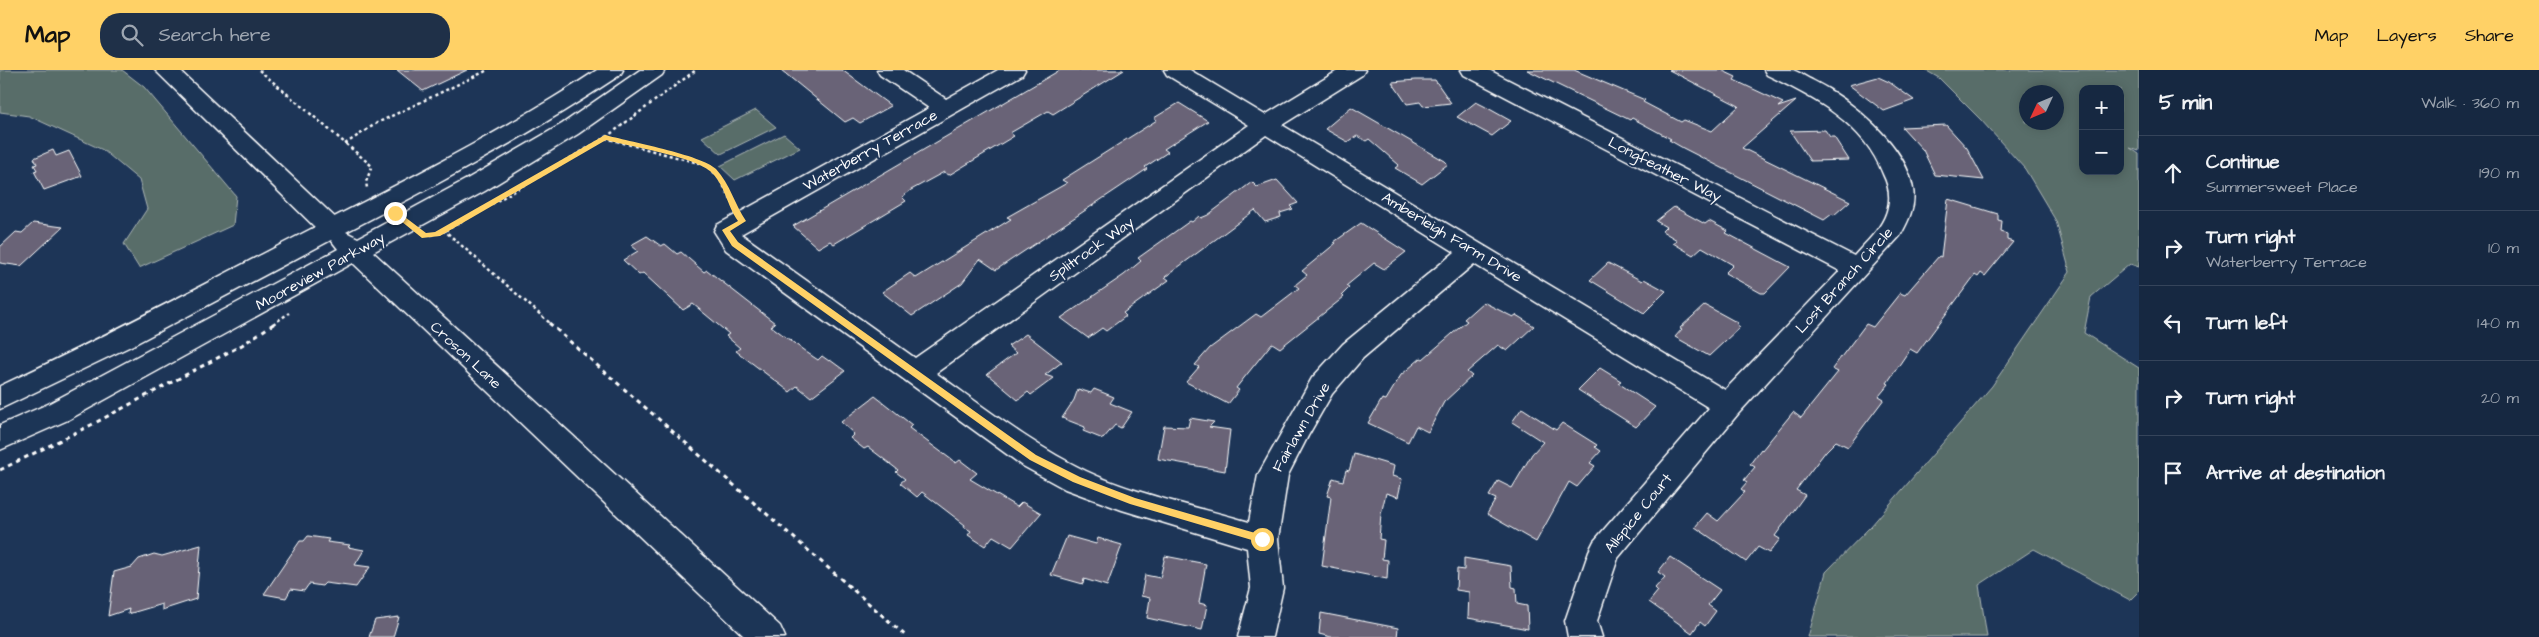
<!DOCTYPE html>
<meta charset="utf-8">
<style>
:root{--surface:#162841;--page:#1f3048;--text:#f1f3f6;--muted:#9ea6b1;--line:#35445a;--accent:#ffd166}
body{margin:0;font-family:"Architects Daughter",sans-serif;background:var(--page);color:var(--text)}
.controls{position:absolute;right:15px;top:15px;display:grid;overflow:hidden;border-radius:10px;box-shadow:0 2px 12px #0003}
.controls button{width:45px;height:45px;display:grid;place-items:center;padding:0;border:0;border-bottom:1px solid var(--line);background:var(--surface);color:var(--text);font:25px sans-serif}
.compass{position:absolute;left:2019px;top:15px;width:45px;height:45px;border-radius:50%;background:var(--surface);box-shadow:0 2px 12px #0003;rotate:226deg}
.stop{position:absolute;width:15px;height:15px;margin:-11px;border:4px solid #ffd166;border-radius:50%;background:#fff}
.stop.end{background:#ffd166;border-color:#fff;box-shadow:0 1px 5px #0008}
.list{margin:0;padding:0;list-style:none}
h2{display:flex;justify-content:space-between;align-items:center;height:65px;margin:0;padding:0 20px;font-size:21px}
h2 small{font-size:16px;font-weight:400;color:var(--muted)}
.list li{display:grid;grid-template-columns:32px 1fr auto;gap:15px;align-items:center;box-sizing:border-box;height:75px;padding:0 20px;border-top:1px solid var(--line)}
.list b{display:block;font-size:19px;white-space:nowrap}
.list p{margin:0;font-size:16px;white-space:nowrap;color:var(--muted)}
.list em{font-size:16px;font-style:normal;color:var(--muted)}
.icon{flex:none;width:28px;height:28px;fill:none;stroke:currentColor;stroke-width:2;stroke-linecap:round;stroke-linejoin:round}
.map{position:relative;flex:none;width:2139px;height:567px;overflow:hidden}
header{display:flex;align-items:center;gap:30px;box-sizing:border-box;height:70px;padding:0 25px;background:var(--accent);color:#111}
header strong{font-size:24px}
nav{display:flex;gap:28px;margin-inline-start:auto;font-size:18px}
.search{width:350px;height:45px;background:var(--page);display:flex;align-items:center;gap:12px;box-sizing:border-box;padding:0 18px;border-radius:20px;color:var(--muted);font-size:19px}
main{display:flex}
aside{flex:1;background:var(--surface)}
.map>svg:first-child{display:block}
.green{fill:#586d69;stroke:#acb6b4;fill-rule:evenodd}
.building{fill:#696477;stroke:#fff}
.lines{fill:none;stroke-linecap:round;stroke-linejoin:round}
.minor-casing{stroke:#fff;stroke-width:3}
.major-casing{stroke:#fff;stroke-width:3}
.path-far1{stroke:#fff;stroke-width:2.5;stroke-dasharray:3 3;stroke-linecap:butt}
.path{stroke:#fff;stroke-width:3;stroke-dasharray:4.5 4.5;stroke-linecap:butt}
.minor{fill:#1d3557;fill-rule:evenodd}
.major{fill:#1d3557;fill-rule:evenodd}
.route{fill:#ffd166}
.labels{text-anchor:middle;stroke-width:4;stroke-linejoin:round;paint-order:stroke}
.street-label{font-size:15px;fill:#fff;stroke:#1d3557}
</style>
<header>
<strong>Map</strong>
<div class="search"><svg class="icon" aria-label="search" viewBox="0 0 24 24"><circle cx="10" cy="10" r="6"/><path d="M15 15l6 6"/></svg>Search here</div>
<nav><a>Map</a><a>Layers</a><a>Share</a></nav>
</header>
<main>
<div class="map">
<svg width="2139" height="567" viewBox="0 0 2139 567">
<rect width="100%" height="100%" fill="#1d3557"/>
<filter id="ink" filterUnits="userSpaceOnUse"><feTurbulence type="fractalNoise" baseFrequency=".02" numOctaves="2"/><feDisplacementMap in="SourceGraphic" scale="10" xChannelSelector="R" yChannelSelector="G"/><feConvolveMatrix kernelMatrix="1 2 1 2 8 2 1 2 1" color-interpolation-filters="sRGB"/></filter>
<g filter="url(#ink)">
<!-- green -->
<g class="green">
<polygon points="0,0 122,0 144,17 236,126 233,155 139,198 124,174 147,139 139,110 103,80 29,46 0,42"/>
<path d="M1925,0H2139V81L2130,78L2139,84V197L2130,194L2091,227L2084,263L2139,298V521L2130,530L2034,479L1979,515L1987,567H1808L1826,502L1871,456L1992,316L2070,202L2056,151L2025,99L1981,50L1939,8ZM2083,19H2120V101H2083ZM2026,22H2056V52H2026Z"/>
<polygon points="756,40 776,57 721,84 702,67"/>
<polygon points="784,64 800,78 735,110 720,96"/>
</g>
<!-- building -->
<g class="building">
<polygon points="397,0 467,0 423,21"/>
<polygon points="781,0 842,0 891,36 860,53 853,48 845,52"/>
<polygon points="1060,0 1124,0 1053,44 1048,41 1010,63 1014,66 949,105 944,102 911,120 902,127 906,131 834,174 830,171 818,178 793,156"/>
<polygon points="1527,0 1574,0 1645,30 1643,32 1681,52 1684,50 1712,61 1739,36 1669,0 1721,0 1736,7 1734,10 1783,33 1778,37 1796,31 1742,78 1850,131 1834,145 1832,144 1824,150 1683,78 1669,70 1671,69 1632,48 1630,50"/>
<polygon points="1878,7 1889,12 1914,30 1884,41 1849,15"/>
<polygon points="1416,10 1435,10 1451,33 1423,36 1420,32 1407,34 1392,12"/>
<polygon points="1476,32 1484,36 1511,51 1492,66 1457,47"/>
<polygon points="1179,33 1208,51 1164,79 1168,82 1145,97 1147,99 996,200 980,189 962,213 912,246 882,222 910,203 916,208 1011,149 1007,147 1067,113 1062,110 1157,50 1154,48"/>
<polygon points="1351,37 1445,91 1448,94 1422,114 1395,98 1399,95 1369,69 1366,71 1357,66 1348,72 1325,59"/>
<polygon points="1946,55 1967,78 1984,110 1935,105 1923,80 1902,57"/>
<polygon points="1825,60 1830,67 1834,67 1849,90 1810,91 1790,61"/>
<polygon points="53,80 56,86 69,81 82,106 44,120 34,101 37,100 34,95 37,94 34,88"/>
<polygon points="1277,110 1298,133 1290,136 1293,139 1280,143 1281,147 1265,152 1255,140 1165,207 1169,210 1123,243 1126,246 1106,261 1102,258 1088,268 1061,248 1124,205 1141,191 1138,188 1190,151 1192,152 1199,146 1201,148 1208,145 1252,112 1257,117"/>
<polygon points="1948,129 1998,144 1998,150 2002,151 2001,162 2007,164 2007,170 2013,172 1985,206 1981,203 1978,207 1975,205 1917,283 1910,279 1887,313 1889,314 1879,326 1884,329 1848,377 1836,371 1826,381 1796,420 1805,425 1775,466 1780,469 1769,483 1758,477 1746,492 1695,457 1707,443 1718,451 1745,422 1741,419 1747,412 1744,410 1755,397 1750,394 1761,379 1762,380 1793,342 1801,348 1838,302 1832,299 1866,254 1873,257 1900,223 1905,225 1939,186 1941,187"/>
<polygon points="1674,137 1705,154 1709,151 1728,161 1726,163 1790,197 1765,223 1761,223 1725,203 1733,195 1702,177 1693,185 1673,173 1677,170 1662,161 1666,157 1656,151"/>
<polygon points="33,153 63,157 21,196 0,193 0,177 16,162 22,163"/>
<polygon points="1361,153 1406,182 1384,199 1374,193 1346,216 1349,218 1342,225 1344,227 1280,278 1272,273 1236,318 1239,320 1228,334 1186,312 1199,297 1195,295 1210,278 1256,244 1261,247 1299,218 1295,215 1307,205 1302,201 1336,173 1334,172"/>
<polygon points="647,166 661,176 665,174 677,184 681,182 704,202 707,200 775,253 771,256 806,282 818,290 822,286 829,291 830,290 845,301 811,327 797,316 790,322 736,281 740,278 726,266 729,264 693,234 683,240 643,203 639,205 623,190 638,181 631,175"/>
<polygon points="1608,193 1642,211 1644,209 1666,221 1644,243 1590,210"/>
<polygon points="1483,232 1513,247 1516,245 1534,256 1507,281 1498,275 1467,302 1472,306 1444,332 1428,362 1416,356 1408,372 1368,353 1382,329 1386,330 1401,305 1421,288 1423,289 1467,251 1464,249"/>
<polygon points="1705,235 1738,253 1736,254 1740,257 1709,286 1675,267 1682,259 1680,258"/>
<polygon points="1026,264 1062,292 1045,305 1054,308 1031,325 1028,322 1018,330 987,304 1016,283 1008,276"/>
<polygon points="1600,298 1621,311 1618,313 1655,337 1636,357 1578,320"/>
<polygon points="1078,319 1091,323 1094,319 1114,327 1110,333 1132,342 1121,358 1115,355 1103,369 1083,361 1085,357 1062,348 1074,330"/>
<polygon points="875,326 912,355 909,358 956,393 960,390 977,403 970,409 1017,437 1022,432 1041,443 1012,477 993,466 985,476 968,465 971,461 964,457 965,455 922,422 917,427 900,413 905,409 896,402 898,400 868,377 864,379 850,368 854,364 841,352"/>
<polygon points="1522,338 1556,360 1562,353 1597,375 1595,377 1601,381 1590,393 1595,396 1577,417 1569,412 1536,472 1487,444 1496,429 1489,426 1498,411 1512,418 1532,384 1543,372 1512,352"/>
<polygon points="1190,348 1214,352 1209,357 1230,360 1225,401 1158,389 1164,356 1188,357"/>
<polygon points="1354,384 1394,396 1392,406 1402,409 1398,427 1386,423 1381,444 1379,469 1384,470 1382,489 1388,490 1387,509 1322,496 1331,427 1327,426 1333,408 1343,411 1346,400 1349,401"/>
<polygon points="308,466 329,469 327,472 350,475 348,477 364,480 355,495 370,497 356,517 325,513 322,516 309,514 304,521 291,519 286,528 264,524 300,471 304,471"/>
<polygon points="1067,466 1096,474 1098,468 1122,475 1107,516 1084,509 1083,514 1051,505"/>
<polygon points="201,475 196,529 162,540 162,534 128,544 129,539 108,546 114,502 132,497 139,489 154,484 162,486"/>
<polygon points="1165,486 1206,494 1199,533 1207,535 1202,560 1147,548 1150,528 1141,526 1145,505 1160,508"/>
<polygon points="1670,487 1720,520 1708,535 1716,541 1705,556 1700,552 1692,563 1649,532 1658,521 1655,518 1665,507 1658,502"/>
<polygon points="1464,488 1511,496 1512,517 1516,518 1517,534 1527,536 1528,559 1468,548 1469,522 1456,520 1457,499 1464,500"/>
<polygon points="1321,543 1398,558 1397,567 1331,567 1319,564"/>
<polygon points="399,547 393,567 369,567 375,550"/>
</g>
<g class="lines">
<defs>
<g id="minor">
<polygon points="155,0 179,0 341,153 344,159 341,165 332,168 323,165"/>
<path d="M877,0H903L946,29L998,0H1025L1022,5L741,164L915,288L1249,55L1167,5L1164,0H1190L1265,45L1339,0H1365L1362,5L1282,55L1725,320L1840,201L1464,5L1461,0H1489L1854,186C1867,171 1884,157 1888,137C1891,125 1888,114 1883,104C1864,53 1813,27 1767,5L1764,0C1773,0 1783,0 1791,0C1798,1 1805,7 1812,10C1849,28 1907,75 1913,119C1916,136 1908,152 1900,166L1738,344L1618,488L1597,551L1602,567H1568L1565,551L1589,481L1594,471L1709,338L1474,194L1363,288L1332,324L1308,366L1288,405L1278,469L1283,518L1272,567H1238L1251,518L1247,478L1122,440L1065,419L1023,396L726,180L714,161L717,155L929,38L880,5ZM1266,65L1455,182L1343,274L1312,308L1258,405L1249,452C1195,436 1137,425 1086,401C1032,375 984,337 936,303Z"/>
</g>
<path id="major" d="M597,0H623L620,5C532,64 440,113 346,162L358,168L467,109L562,54L640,0H665L662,5L578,64L485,121L373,182L780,556L785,567H745L353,193L68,350L0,380V355L48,334L338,179L331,170L133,275L0,339V316C107,266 212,210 317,156C412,107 508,59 597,0Z"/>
</defs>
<!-- minor casing -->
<use href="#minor" class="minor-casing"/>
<!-- major casing -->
<use href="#major" class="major-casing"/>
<!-- path-far1 -->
<g class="path-far1">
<polyline points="259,0 372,96 366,112 367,118"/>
<polyline points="605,68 706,95 718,106 734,134"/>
<polyline points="345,74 377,53 488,0"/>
<polyline points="445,161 605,68 696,0"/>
<polyline points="431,165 445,161 551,254"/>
<polyline points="273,254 289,243"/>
</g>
<!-- path -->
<g class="path">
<polyline points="549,253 907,567"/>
<polyline points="0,400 91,355 242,275 275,253"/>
</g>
<!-- minor -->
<use href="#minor" class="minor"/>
<!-- major -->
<use href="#major" class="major"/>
</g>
</g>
<!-- route -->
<path class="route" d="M605,65C627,71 702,85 716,99C730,114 735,135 746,151L730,161L738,172L1036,385L1080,407L1135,428L1262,465L1265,466V471L1262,473L1130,434L1073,412L1030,390L732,176L722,160L738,151C727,136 725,114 710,101C694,87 629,76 606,70L440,166L422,168L391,143L397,141L426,163L435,162Z"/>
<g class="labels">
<!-- street labels -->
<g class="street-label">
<text transform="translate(870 80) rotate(-29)" y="5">Waterberry Terrace</text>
<text transform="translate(1665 99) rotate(27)" y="5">Longfeather Way</text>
<text transform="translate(1452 167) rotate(31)" y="5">Amberleigh Farm Drive</text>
<text transform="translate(1091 179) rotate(-35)" y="5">Splitrock Way</text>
<text transform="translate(320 201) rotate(-29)" y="5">Mooreview Parkway</text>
<text transform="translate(1844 210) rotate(-48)" y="5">Lost Branch Circle</text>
<text transform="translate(466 285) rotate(43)" y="5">Croson Lane</text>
<text transform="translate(1301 357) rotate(-60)" y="5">Fairlawn Drive</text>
<text transform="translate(1638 443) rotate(-51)" y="5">Allspice Court</text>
</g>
</g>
</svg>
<div class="controls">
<button>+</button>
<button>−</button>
</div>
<svg class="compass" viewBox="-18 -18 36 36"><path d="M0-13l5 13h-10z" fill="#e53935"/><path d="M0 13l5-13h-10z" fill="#9ea6b1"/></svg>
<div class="stop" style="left:1262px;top:469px"></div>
<div class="stop end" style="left:395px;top:143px"></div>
</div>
<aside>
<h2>5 min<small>Walk · 360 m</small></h2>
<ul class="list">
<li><svg class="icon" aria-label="ahead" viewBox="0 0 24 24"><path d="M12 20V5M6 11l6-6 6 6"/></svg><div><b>Continue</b><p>Summersweet Place</p></div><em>190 m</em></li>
<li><svg class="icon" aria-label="right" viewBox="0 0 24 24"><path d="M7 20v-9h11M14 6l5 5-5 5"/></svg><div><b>Turn right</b><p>Waterberry Terrace</p></div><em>10 m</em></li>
<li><svg class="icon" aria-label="left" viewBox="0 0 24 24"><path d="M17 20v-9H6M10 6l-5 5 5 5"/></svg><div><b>Turn left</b></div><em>140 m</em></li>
<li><svg class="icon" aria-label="right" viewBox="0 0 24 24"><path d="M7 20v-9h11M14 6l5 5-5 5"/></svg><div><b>Turn right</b></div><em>20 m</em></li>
<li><svg class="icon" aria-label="arrive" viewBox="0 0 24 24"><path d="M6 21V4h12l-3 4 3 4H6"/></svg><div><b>Arrive at destination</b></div></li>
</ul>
</aside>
</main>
